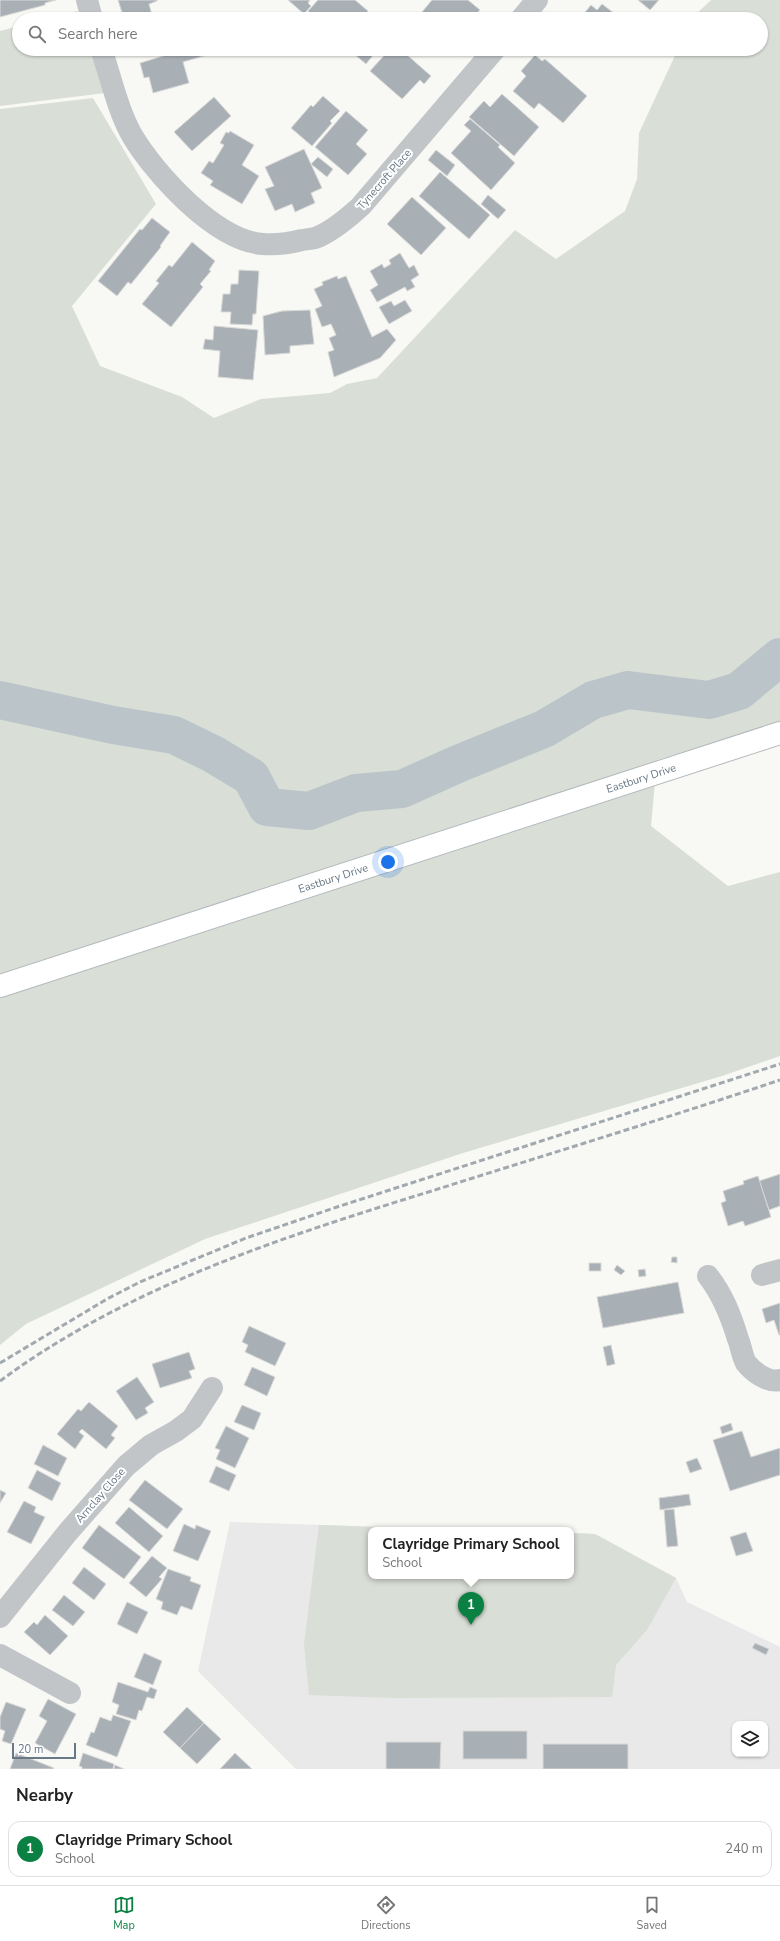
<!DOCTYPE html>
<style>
:root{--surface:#fff;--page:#f2f2f2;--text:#222;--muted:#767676;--line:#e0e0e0;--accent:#0b8043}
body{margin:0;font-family:"Nunito Sans",sans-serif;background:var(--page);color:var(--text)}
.controls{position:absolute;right:12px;bottom:12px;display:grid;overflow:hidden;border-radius:8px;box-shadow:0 1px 3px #0004}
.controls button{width:36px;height:36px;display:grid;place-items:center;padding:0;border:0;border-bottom:1px solid var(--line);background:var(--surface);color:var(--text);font:20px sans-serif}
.scale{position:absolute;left:12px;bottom:10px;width:64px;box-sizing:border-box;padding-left:4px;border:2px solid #687885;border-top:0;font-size:11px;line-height:14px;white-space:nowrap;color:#687885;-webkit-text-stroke:3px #fff;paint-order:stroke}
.you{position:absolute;left:388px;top:862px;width:14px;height:14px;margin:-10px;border:3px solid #fff;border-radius:50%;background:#1a73e8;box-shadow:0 0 0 6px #1a73e833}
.badge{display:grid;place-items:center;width:26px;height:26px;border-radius:50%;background:var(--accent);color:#fff;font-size:13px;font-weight:700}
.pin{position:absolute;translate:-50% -33px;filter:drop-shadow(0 1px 2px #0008)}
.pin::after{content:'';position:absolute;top:21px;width:14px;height:12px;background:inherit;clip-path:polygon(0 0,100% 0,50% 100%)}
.popup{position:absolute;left:368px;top:1527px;width:206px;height:52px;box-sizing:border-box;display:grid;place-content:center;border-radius:8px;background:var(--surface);filter:drop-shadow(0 1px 3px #0005);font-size:13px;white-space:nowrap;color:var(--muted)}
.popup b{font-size:15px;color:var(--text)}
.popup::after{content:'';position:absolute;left:50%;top:100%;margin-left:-8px;border:8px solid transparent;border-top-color:var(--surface)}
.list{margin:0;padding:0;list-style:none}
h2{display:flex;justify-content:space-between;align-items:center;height:52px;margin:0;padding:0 16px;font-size:17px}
h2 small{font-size:13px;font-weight:400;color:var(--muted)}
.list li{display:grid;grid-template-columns:26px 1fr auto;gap:12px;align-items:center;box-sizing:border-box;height:56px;margin:0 8px 8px;padding:0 8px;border:1px solid var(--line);border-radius:12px}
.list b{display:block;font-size:15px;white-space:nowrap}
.list p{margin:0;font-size:13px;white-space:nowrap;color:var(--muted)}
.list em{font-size:13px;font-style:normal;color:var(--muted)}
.icon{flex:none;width:22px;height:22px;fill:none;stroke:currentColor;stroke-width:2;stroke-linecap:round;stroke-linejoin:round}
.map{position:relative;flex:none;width:780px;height:1769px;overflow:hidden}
.search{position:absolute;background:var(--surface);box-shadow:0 1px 3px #0004;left:12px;right:12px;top:12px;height:44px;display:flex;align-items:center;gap:10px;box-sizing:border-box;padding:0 14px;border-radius:22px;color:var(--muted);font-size:15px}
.sheet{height:116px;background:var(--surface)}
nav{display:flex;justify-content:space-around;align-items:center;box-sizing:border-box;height:56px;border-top:1px solid var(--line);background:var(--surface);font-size:11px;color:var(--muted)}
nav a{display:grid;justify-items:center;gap:2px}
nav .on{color:var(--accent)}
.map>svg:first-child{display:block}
.built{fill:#e8e9e8;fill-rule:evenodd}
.green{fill:#d9ded6}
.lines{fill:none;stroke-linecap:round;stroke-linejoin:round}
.river{stroke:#bac4c9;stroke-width:38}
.building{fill:#a8b0b6;stroke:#d9d9d7}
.secondary-casing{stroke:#b3b9bd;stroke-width:24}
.street{stroke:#c1c5c8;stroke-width:22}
.secondary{stroke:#fff;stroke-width:22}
.rail{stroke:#a2a9ae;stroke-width:3;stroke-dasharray:6 3;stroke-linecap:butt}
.labels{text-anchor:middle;stroke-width:4;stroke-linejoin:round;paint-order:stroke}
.street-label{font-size:11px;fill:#687885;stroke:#fff}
</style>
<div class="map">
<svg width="780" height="1769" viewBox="0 0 780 1769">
<rect width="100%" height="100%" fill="#f8f8f5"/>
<!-- built -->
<path class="built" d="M230,1522L472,1530H371V1576H571V1533L595,1534L676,1578L687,1602L780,1647V1769H296L198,1671ZM735,1724H765V1754H735Z"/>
<!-- green -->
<g class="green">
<polygon points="711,0 780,0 780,722 657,760 651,826 728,886 780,872 780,1056 722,1076 463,1153 205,1239 26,1324 0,1345 0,109 93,98 156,204 72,306 100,366 182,397 214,418 261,399 330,393 347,384 377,378 515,230 556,259 625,211 637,179 639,133 678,49 761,49 761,19 691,19"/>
<polygon points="77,11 80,19 49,19"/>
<polygon points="19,26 19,49 90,49 105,93 0,106 0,31"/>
<polygon points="319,1525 472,1530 371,1530 371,1576 571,1576 571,1533 595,1534 676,1578 647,1630 616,1665 612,1697 393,1698 309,1695 304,1644"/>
</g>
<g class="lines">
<!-- river -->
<polyline class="river" points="0,700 113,725 174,735 213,754 251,777 267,807 309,811 356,793 402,789 460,763 544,729 593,700 628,690 709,700 739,691 780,657"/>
</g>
<!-- building -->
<g class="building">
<polygon points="0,0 56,0 45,3 45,5 0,17"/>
<polygon points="118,0 157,0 157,1 149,4 153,19 124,19"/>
<polygon points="288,0 310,0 308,3 311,6 304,14"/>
<polygon points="318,0 355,0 368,11 361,19 318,19 308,11"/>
<polygon points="432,0 468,0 480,10 471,19 418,19 417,18"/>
<polygon points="638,0 659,0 650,10"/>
<polygon points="602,4 619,17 617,19 584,19 581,17 591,5 597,10"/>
<polygon points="385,13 392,19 380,19"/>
<polygon points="180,49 205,49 207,55 183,62 189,83 153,93 149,77 144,78 140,63 173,53 172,51"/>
<polygon points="348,49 378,49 366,64"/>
<polygon points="390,49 411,49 406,54 431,76 424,84 420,80 402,99 370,71"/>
<polygon points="452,49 466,49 460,56"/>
<polygon points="535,55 542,61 545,59 587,96 563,123 539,103 534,109 513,91 526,76 521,71"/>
<polygon points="502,94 539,127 514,156 469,117 484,101 490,107"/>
<polygon points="323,96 340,111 330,121 332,123 312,146 291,128 311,105 313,107"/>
<polygon points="214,97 231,116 192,151 174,132"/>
<polygon points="346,111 368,130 356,144 367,154 348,175 315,147"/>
<polygon points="470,119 500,145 498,147 515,163 491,190 451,153 471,131 464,125"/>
<polygon points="230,131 254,145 242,165 259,176 242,204 210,185 213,181 201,173 209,161 213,163 224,145 220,143 226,132 229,133"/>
<polygon points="304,149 322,188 311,193 315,203 295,212 292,204 275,211 265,189 274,186 265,167"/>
<polygon points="436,150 455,165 447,176 428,160"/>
<polygon points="318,157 333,169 327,177 311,164"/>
<polygon points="440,172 490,215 469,239 419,196"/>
<polygon points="488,195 506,210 498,219 481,204"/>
<polygon points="412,197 446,228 421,255 387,224"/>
<polygon points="152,218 170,232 160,246 161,247 131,284 128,282 117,296 98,281 140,229 142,230"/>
<polygon points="192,242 215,261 209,270 211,271 200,284 203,287 171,327 142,304 159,283 156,281 169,265 172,267"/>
<polygon points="400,253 409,268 414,265 419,275 411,280 415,287 407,291 405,287 377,302 370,290 378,285 370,271 382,264 384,268 391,264 389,260"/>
<polygon points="239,270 259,271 256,314 253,314 252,325 230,324 231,312 221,312 223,294 230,294 231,284 238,284"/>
<polygon points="337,276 338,279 346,276 372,337 387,329 396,340 380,358 334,377 328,352 334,350 329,338 336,335 331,324 322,327 315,309 322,306 314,289 323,285 322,282"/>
<polygon points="405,300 412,311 389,324 379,307 391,301 394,306"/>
<polygon points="310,310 314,344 290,346 290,353 265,355 263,316 282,311"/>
<polygon points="214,326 258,330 253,380 218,377 220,351 203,349 205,339 213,340"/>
<polygon points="780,1174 780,1206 769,1210 759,1181"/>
<polygon points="758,1176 771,1217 745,1226 743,1221 728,1226 721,1203 726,1201 723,1191 744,1184 743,1181"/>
<polygon points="672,1257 677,1257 677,1263 671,1262"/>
<rect x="589" y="1263" width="12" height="8"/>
<polygon points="617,1265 625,1271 621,1275 614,1270"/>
<polygon points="645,1269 646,1276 639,1277 638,1270"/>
<polygon points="678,1282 684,1313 603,1328 597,1297"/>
<polygon points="780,1303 780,1335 779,1335 774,1320 766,1323 762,1309"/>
<polygon points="249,1326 286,1343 275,1366 245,1352 248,1345 242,1342"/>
<polygon points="611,1345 615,1364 607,1366 603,1347"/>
<polygon points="189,1352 195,1369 189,1371 192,1378 160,1388 152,1364"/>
<polygon points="252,1367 275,1377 267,1396 244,1385"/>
<polygon points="137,1377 154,1402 145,1408 148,1413 136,1420 116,1391"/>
<polygon points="89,1402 118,1426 111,1435 115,1438 106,1449 82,1429 79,1432 84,1436 75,1449 57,1434 78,1409 81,1411"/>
<polygon points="242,1405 261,1413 254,1430 234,1422"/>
<polygon points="731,1423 733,1430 722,1434 720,1427"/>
<polygon points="226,1426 249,1438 235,1468 216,1459 220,1450 215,1448"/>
<polygon points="742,1431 751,1457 780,1448 780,1475 730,1491 713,1440"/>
<polygon points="43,1445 67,1458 58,1476 34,1464"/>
<polygon points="697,1458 702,1469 690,1473 686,1462"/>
<polygon points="216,1466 236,1475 229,1491 209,1482"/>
<polygon points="37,1470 61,1483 52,1501 28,1488"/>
<polygon points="145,1480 183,1509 167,1529 129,1500"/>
<polygon points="0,1490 6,1493 0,1503"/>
<polygon points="689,1494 691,1505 660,1510 659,1498"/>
<polygon points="24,1501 36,1507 34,1512 45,1517 31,1544 7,1532"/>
<polygon points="129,1507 163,1536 149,1552 115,1523"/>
<polygon points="674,1509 678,1546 667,1547 664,1510"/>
<polygon points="184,1524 195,1529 196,1525 211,1531 198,1561 173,1551"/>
<polygon points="99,1525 141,1557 124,1579 82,1548"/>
<polygon points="746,1532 753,1551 736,1556 730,1537"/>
<polygon points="152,1556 167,1568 159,1577 162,1579 146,1597 129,1583"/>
<polygon points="84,1567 106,1584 94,1600 72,1583"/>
<polygon points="168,1569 191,1577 190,1581 201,1585 192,1610 181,1606 177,1615 161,1609 163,1602 156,1599"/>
<polygon points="64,1595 85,1612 73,1626 52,1610"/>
<polygon points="127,1602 148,1612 137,1634 117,1624"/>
<polygon points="45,1615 68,1636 50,1655 24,1632 34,1622 37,1625"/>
<polygon points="755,1643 769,1649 766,1655 752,1648"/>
<polygon points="144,1653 162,1661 153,1685 134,1677"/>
<polygon points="118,1682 148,1692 150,1687 157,1690 154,1699 147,1697 142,1711 139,1710 136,1720 116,1714 119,1705 112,1702"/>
<polygon points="48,1699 76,1714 55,1754 35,1743 47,1721 39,1716"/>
<polygon points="6,1702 26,1709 11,1744 2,1741 5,1731 0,1729 0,1717"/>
<polygon points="187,1707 204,1723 180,1748 163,1732"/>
<polygon points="113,1715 131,1721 117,1757 86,1745 91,1732 94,1733 100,1717 111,1721"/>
<polygon points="204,1723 221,1739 197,1764 180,1748"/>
<rect x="463" y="1731" width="64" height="28"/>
<polygon points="386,1742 441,1742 440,1769 386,1769"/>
<rect x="543" y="1744" width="85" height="25"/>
<polygon points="16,1753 54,1768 53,1769 10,1769"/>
<polygon points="83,1753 114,1764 113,1769 82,1769 82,1767 79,1766"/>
<polygon points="235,1753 252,1769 220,1769"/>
<polygon points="115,1765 124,1769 114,1769"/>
</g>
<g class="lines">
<defs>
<polyline id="secondary" points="0,986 780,733"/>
</defs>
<!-- secondary casing -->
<use href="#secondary" class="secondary-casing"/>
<!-- street -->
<g class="street">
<polyline points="87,0 92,19"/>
<polyline points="521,19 537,0"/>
<path d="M101,49C111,77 118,112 133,137C156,175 216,241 263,244C276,245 290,243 302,240C308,239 315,239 320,236C335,229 349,217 361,206L495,49"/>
<polyline points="762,1275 780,1270"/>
<path d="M708,1276C723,1295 731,1316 738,1339C741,1346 742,1356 746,1363C753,1372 768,1383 780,1380"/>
<polyline points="0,1617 68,1532 126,1466 151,1445 176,1431 192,1419 212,1388"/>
<polyline points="0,1655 70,1693"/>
</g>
<!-- secondary -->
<use href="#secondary" class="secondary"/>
<!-- rail -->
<g class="rail">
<polyline points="0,1363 107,1299 140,1282 246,1238 337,1207 780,1064"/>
<path d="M0,1381C130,1285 286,1236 438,1189C552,1153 667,1118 780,1080"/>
</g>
</g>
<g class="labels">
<!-- street labels -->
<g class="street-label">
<text transform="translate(384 179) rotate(-49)" y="4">Tynecroft Place</text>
<text transform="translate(641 778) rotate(-18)" y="4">Eastbury Drive</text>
<text transform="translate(333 878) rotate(-18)" y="4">Eastbury Drive</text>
<text transform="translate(100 1495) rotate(-49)" y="4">Arnclay Close</text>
</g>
</g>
</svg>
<div class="controls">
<button><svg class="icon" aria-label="layers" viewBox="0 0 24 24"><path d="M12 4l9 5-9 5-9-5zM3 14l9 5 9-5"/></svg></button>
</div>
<div class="scale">20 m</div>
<div class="you"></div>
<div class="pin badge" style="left:471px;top:1625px">1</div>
<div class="popup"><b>Clayridge Primary School</b>School</div>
<div class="search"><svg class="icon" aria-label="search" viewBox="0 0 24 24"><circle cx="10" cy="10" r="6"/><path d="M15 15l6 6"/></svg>Search here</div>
</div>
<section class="sheet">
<h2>Nearby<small></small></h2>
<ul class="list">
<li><span class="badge">1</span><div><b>Clayridge Primary School</b><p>School</p></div><em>240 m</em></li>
</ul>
</section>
<nav>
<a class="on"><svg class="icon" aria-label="map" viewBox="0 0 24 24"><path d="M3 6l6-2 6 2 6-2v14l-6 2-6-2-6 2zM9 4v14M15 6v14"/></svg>Map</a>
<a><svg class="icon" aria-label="directions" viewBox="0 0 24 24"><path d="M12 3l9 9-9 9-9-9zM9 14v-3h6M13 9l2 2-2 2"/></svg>Directions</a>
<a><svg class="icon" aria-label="saved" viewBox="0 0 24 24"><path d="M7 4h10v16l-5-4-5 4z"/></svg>Saved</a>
</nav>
